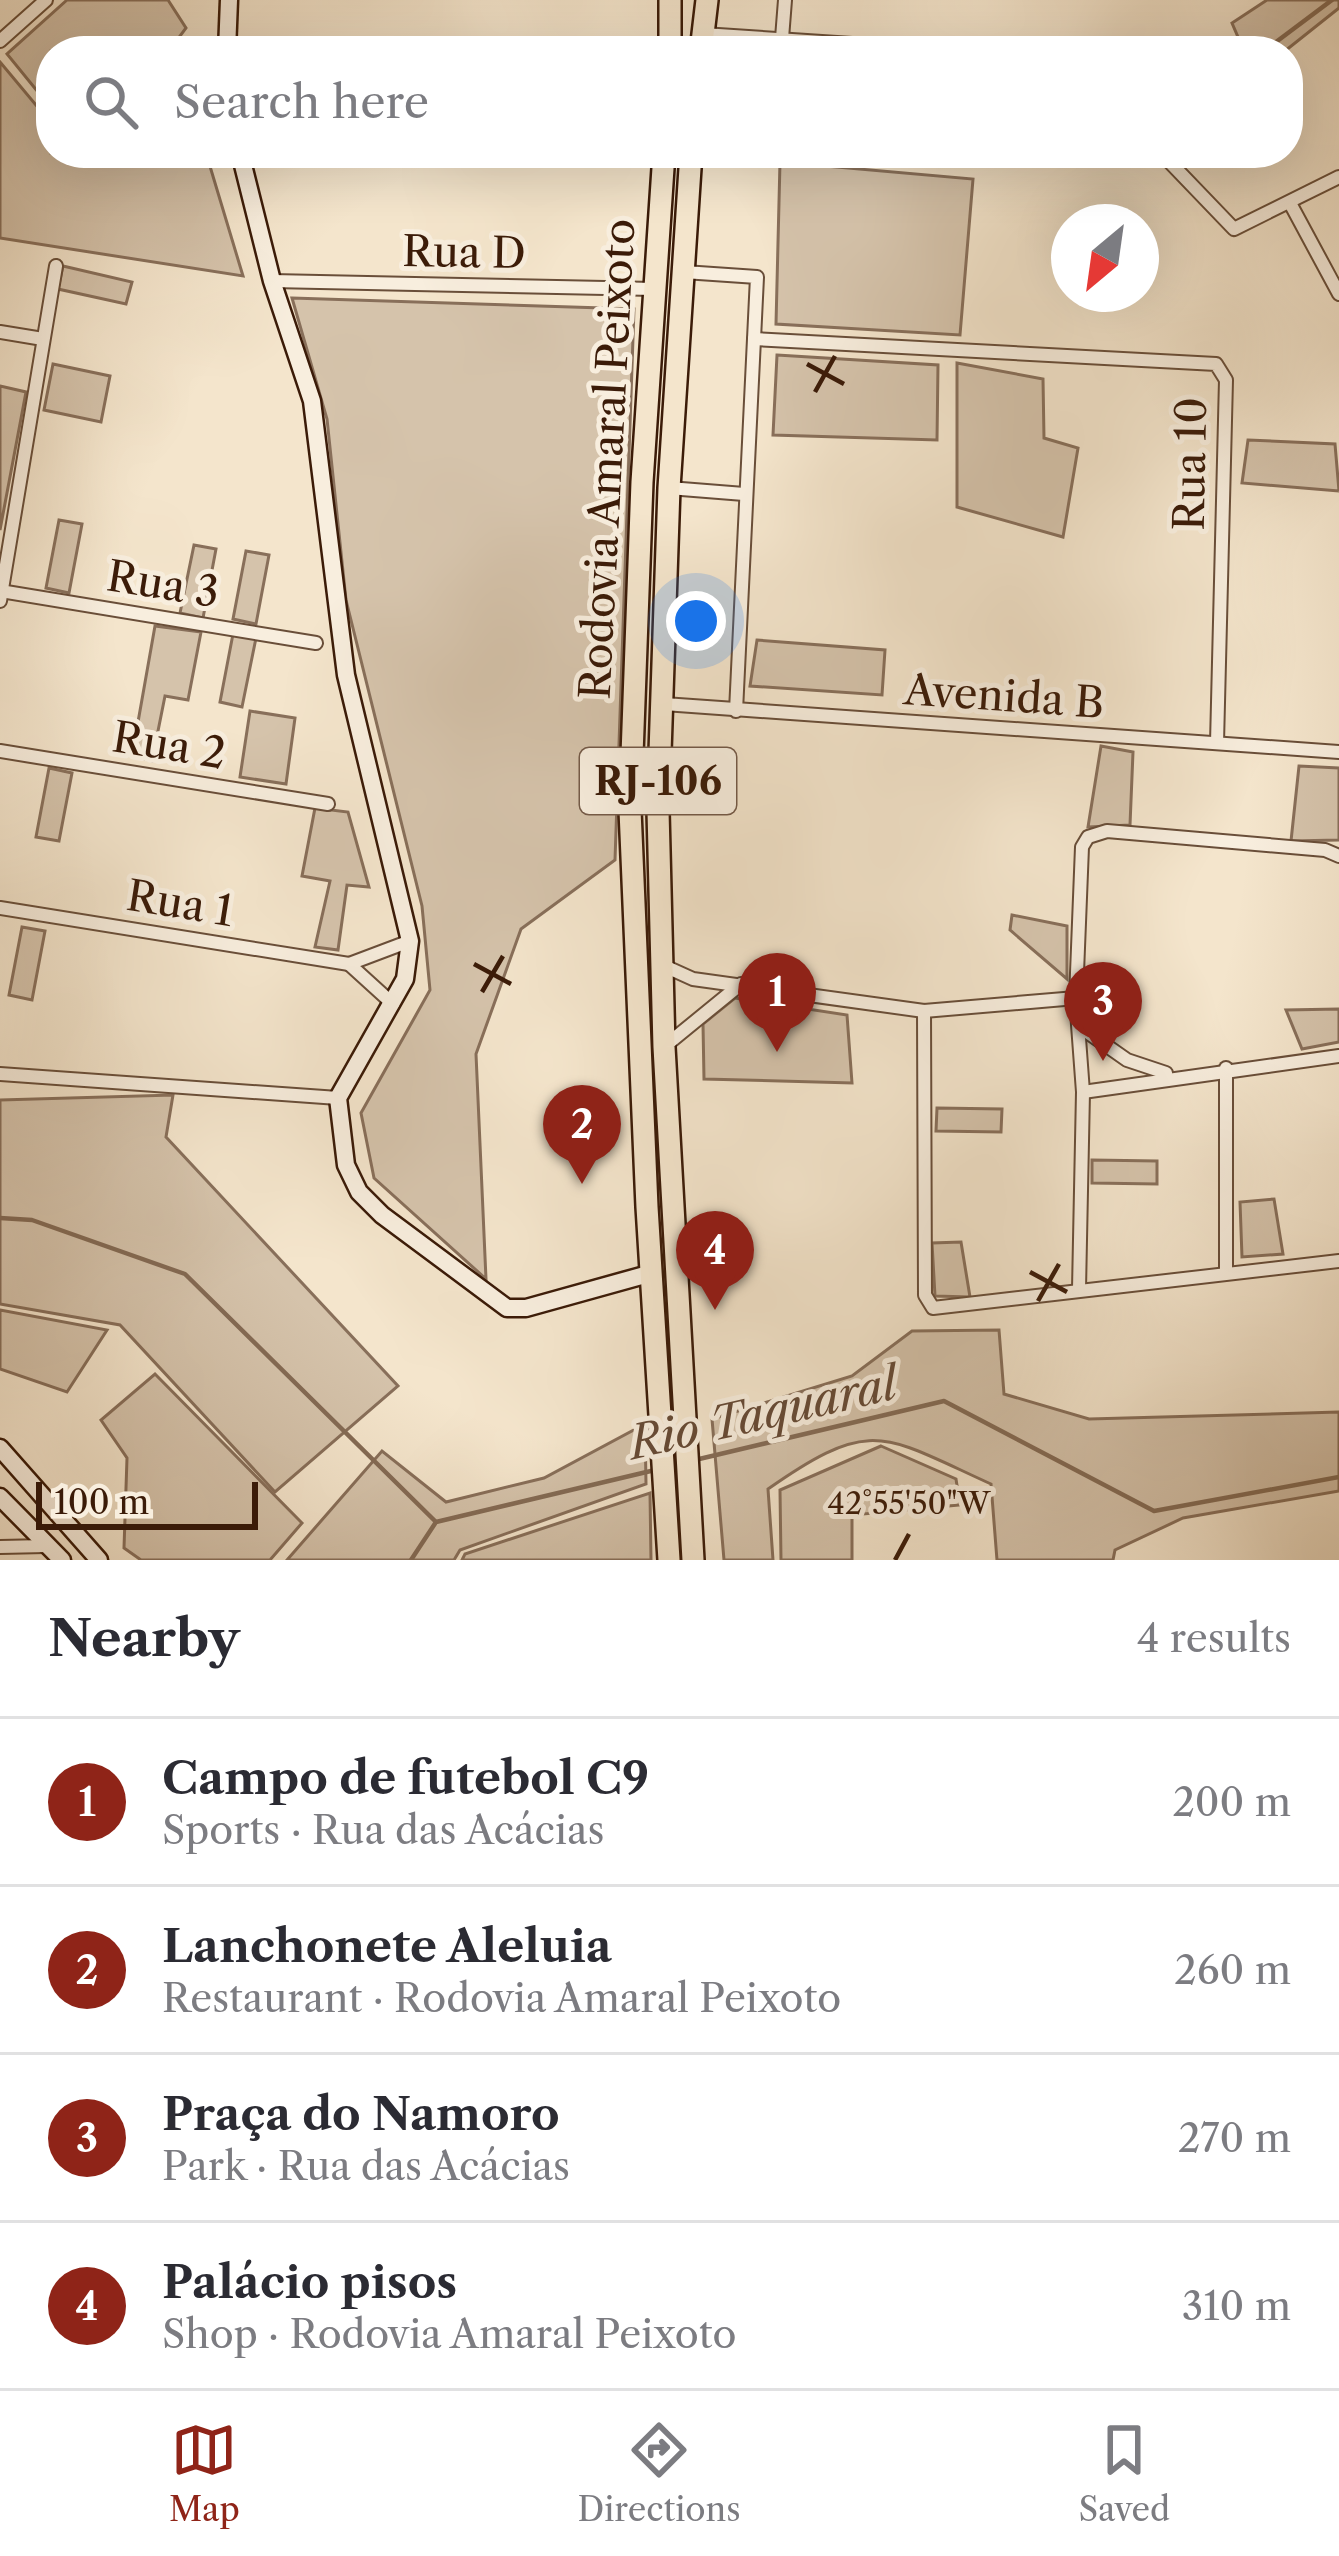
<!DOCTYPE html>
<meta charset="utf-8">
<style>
:root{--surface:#fff;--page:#f2f2f3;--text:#2b2b33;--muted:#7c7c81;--line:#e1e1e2;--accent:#8f2418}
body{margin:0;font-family:"Libre Caslon Text",serif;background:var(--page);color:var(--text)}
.compass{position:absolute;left:1051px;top:204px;width:108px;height:108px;border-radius:50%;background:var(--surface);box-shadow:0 12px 48px #0002;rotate:209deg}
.scale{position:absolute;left:36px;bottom:30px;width:222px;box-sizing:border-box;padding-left:12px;border:6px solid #3b1b08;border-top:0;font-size:33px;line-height:42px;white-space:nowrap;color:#3b1b08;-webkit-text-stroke:9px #f8eede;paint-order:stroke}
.you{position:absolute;left:696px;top:621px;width:42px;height:42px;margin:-30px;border:9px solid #fff;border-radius:50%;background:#1a73e8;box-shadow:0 0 0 18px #1a73e833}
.badge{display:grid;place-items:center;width:78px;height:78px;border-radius:50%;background:var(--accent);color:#fff;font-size:39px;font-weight:700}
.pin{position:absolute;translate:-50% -99px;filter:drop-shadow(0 3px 6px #0008)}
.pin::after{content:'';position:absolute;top:63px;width:42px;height:36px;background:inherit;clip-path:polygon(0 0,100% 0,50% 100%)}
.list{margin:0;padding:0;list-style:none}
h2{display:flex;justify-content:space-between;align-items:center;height:156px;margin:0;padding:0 48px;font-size:51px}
h2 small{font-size:39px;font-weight:400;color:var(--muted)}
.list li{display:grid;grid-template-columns:78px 1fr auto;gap:36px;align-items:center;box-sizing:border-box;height:168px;padding:0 48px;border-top:3px solid var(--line)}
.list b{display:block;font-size:45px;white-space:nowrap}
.list p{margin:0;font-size:39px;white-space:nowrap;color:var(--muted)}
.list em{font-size:39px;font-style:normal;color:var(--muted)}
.icon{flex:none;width:66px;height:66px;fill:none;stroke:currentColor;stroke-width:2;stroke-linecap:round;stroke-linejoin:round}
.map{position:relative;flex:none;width:1339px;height:1560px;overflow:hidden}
.search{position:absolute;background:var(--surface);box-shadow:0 12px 48px #0002;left:36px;right:36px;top:36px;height:132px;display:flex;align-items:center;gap:30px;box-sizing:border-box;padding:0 42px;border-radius:48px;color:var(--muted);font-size:45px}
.sheet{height:828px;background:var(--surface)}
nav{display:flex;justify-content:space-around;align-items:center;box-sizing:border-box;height:168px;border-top:3px solid var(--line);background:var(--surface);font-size:33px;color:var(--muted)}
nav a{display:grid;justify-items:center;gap:6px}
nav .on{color:var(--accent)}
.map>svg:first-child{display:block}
.green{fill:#d5c3ab;stroke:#886f5a;stroke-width:3}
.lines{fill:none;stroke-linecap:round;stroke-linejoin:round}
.stream{stroke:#846b55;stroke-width:4.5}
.street-casing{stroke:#694e39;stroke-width:16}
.secondary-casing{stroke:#3b1b08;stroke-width:21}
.highway-casing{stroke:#3b1b08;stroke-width:26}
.street{stroke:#f8eede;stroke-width:12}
.secondary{stroke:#f8eede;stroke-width:16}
.highway{stroke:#f4e5cc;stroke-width:21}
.ticks{fill:none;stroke:#3b1b08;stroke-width:4.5}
.labels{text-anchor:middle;stroke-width:10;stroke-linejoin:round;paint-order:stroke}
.shield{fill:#f8eede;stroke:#745a48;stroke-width:3}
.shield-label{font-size:39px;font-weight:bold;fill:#3b1b08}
.street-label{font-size:42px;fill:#3b1b08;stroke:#f8eede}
.water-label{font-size:45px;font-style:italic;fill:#664a35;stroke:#f8eede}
.ticks-label{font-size:30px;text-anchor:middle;fill:#3b1b08;stroke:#f8eede;stroke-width:10;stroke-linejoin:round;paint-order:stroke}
</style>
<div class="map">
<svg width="1339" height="1560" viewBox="0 0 1339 1560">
<rect width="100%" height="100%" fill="#f4e5cc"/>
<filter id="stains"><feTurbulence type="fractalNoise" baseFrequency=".00167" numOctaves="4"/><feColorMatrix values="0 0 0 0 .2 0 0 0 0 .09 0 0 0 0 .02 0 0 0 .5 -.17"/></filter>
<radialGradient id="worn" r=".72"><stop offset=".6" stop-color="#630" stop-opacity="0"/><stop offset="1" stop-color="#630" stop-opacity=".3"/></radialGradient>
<!-- green -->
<g class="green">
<polygon points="67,0 168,0 186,28 169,51 51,51 51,108 7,54"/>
<polygon points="1267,0 1339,0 1339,8 1285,51 1244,51 1232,23"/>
<polygon points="0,62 51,123 51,153 206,153 243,276 0,238"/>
<polygon points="780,162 973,179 960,335 776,324"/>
<polygon points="63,266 132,282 126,304 58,289"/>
<polygon points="292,298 634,309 615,860 521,929 476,1054 486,1279 374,1178 361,1113 430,990 422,906 346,600 327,419"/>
<polygon points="777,355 938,365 937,440 773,435"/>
<polygon points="957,363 1043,379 1044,438 1078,448 1063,537 957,507"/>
<polygon points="53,364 110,376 101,422 44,410"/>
<polygon points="0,386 26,392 0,530"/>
<polygon points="1248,440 1335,444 1339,491 1242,483"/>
<polygon points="59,520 82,524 69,593 46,588"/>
<polygon points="194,545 216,549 203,618 180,613"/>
<polygon points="246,551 269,555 256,624 233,619"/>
<polygon points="155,626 201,632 188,700 165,696 152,761 132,756"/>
<polygon points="233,634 256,638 242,707 220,702"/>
<polygon points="757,640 885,650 882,695 750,686"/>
<polygon points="250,711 295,718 286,784 240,777"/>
<polygon points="1101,746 1133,752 1130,825 1088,827"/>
<polygon points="1299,766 1339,768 1339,840 1291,841"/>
<polygon points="49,768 72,773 59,841 36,837"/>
<polygon points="315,808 348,812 369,887 347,885 338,950 315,947 330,881 302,876"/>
<polygon points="1012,915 1067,926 1067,979 1010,930"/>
<polygon points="22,927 45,931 32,1000 9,995"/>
<polygon points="735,998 847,1015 852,1083 704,1079 703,1024"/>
<polygon points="1339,1009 1339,1042 1302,1049 1286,1010"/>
<polygon points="173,1095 166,1137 398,1386 275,1492 120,1325 0,1304 0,1100"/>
<polygon points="937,1108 1002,1109 1001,1132 936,1131"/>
<polygon points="1092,1160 1157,1161 1157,1184 1092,1183"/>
<polygon points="1274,1199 1283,1254 1242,1257 1240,1202"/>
<polygon points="961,1242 970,1297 935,1296 932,1243"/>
<polygon points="0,1310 107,1330 67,1392 0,1369"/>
<path d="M999,1330L1004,1394L1089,1419L1339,1412V1491L1183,1518L1115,1550L1113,1560H997L991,1484C883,1435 872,1416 768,1489L773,1560H724L712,1419L852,1376L912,1331Z"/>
<polygon points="155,1374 302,1523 270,1560 141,1560 124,1548 127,1458 101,1420"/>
<polygon points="645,1424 646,1484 460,1550 454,1560 287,1560 382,1451 446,1502 544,1478"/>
<polygon points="881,1446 956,1479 960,1505 852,1515 852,1560 781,1560 780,1490"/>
<polygon points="650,1493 651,1560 462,1560 465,1554"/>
</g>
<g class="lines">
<!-- stream -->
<g class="stream">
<polyline points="1264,51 1332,0"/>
<polyline points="0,1218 32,1220 185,1274 436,1522"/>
<polyline points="695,1460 944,1401 1154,1511 1339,1477"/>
<polyline points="411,1560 436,1522 655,1470"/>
</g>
<defs>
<g id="street">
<polyline points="703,34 958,51"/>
<polyline points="0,41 46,0"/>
<polyline points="781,51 785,0"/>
<polyline points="1161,153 1234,229 1339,177"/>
<polyline points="1290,203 1339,294"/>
<polyline points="684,272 757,277 736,711"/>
<polyline points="272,281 654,289"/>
<polyline points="0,332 43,339"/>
<polyline points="754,339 1216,364 1226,380 1217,743"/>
<polyline points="669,488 744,494"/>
<polyline points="0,591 316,643"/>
<polyline points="0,601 56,266"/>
<polyline points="664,704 1339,752"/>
<polyline points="0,751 328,804"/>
<polyline points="0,908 349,964"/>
<polyline points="662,965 693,979 924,1011 1076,998"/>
<polyline points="393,1004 349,964 410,941"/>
<polyline points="924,1011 925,1295 933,1308 1339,1261"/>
<polyline points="1080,1027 1127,1060 1166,1073"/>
<polyline points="665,1046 741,984"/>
<polyline points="1226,1068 1226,1271"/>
<polyline points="0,1074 338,1098"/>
<polyline points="1083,1092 1339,1056"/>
<polyline points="1079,1289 1083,1092 1076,998 1082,847 1088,837 1107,831 1325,850 1339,856"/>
<polyline points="0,1547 46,1546"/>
</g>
<g id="secondary">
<polyline points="227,51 229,0"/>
<polyline points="240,153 272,281 312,401 346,675 410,941 405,979 338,1098 346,1165 359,1192 382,1215 507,1308 526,1308 652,1273"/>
<polyline points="0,1448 99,1560"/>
<polyline points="0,1497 62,1560"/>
</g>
<g id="highway">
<polyline points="670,0 670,51"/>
<polyline points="701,51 707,0"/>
<polyline points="664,153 642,482 630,810 647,1207 669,1560"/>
<polyline points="691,153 669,488 658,811 664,1047 693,1560"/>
</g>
</defs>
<!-- street casing -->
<use href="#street" class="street-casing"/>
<!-- secondary casing -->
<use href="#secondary" class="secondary-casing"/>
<!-- highway casing -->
<use href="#highway" class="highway-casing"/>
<!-- street -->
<use href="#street" class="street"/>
<!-- secondary -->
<use href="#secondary" class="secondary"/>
<!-- highway -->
<use href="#highway" class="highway"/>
</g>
<!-- ticks -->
<path class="ticks" d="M807,364L844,384M815,392L835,356M474,964L511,984M482,992L503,956M1030,1272L1067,1292M1038,1301L1059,1264M895,1560L909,1534"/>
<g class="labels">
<!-- shield labels -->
<rect class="shield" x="580" y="748" width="156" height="66" rx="9"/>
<g class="shield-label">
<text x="658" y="795">RJ-106</text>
</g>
<!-- street labels -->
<g class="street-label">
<text transform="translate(464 252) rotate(1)" y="15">Rua D</text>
<text transform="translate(607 459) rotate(-87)" y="15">Rodovia Amaral Peixoto</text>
<text transform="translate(1190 464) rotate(-89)" y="15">Rua 10</text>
<text transform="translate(163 584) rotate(9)" y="15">Rua 3</text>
<text transform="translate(1004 696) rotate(4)" y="15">Avenida B</text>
<text transform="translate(169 745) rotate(9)" y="15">Rua 2</text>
<text transform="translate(180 903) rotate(9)" y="15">Rua 1</text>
</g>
<!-- water labels -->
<g class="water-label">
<text transform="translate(763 1413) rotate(-13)" y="16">Rio Taquaral</text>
</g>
</g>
<g class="ticks-label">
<text x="909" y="1514">42°55'50"W</text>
</g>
<rect width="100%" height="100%" filter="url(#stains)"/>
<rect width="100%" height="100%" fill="url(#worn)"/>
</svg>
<svg class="compass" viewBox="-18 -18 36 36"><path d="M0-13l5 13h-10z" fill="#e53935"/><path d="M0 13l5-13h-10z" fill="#7c7c81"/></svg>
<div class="scale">100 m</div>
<div class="you"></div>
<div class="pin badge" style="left:777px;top:1052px">1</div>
<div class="pin badge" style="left:582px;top:1184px">2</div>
<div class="pin badge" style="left:1103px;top:1061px">3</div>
<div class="pin badge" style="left:715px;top:1310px">4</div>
<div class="search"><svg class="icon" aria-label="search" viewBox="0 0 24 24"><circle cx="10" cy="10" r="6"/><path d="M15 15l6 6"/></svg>Search here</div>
</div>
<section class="sheet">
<h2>Nearby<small>4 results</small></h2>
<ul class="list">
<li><span class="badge">1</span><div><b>Campo de futebol C9</b><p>Sports · Rua das Acácias</p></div><em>200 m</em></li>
<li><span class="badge">2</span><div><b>Lanchonete Aleluia</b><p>Restaurant · Rodovia Amaral Peixoto</p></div><em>260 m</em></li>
<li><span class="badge">3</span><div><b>Praça do Namoro</b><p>Park · Rua das Acácias</p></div><em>270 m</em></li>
<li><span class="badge">4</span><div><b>Palácio pisos</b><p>Shop · Rodovia Amaral Peixoto</p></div><em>310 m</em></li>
</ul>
</section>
<nav>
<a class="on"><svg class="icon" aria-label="map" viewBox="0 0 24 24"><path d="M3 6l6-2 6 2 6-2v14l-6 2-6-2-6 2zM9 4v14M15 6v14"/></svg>Map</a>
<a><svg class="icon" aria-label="directions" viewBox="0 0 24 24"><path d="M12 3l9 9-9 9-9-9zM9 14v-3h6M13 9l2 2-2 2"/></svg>Directions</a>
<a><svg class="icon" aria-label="saved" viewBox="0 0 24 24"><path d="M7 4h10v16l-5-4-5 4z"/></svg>Saved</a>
</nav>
